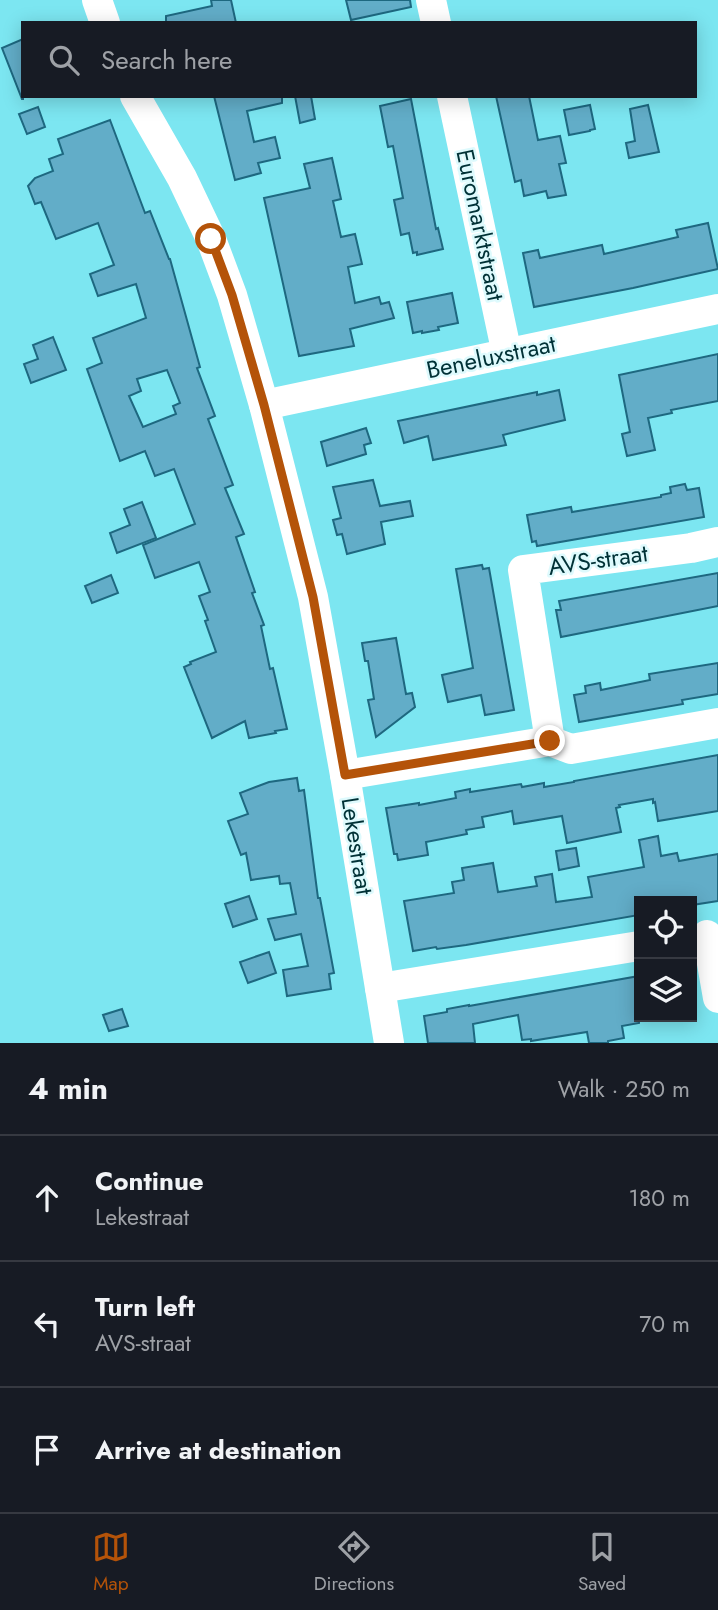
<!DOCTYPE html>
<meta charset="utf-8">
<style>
:root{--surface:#171b24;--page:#20242c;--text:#f1f3f6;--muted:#9ea1a6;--line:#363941;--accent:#b45309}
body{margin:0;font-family:Jost,sans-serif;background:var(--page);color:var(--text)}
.controls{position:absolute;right:21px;bottom:21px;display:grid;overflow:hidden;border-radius:0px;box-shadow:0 4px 18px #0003}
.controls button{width:63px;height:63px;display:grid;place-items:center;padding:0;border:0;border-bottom:2px solid var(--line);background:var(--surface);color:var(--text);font:35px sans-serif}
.stop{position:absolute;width:21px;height:21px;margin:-16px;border:5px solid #b45309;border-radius:50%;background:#fff}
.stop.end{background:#b45309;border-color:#fff;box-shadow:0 2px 7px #0008}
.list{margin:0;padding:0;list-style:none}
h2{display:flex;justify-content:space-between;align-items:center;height:91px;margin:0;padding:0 28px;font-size:30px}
h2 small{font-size:23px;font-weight:400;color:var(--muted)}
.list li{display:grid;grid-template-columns:46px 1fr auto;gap:21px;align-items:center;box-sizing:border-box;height:126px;padding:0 28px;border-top:2px solid var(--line)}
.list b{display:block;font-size:26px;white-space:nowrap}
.list p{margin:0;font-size:23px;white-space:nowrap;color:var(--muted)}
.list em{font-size:23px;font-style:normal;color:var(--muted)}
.icon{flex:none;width:38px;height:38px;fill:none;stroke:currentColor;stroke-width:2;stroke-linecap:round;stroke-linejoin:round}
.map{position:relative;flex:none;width:718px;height:1043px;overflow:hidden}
.search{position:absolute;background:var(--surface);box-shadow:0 4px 18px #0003;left:21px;right:21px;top:21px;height:77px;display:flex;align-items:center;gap:18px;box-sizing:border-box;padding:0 24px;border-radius:0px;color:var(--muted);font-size:26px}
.sheet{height:469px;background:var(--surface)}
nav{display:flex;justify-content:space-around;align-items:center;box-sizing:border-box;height:98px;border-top:2px solid var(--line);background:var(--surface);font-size:19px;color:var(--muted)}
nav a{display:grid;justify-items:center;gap:4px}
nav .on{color:var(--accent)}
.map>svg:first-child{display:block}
.building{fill:#62adc8;stroke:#1e6880;stroke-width:2;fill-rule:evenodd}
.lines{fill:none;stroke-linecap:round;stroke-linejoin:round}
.minor{stroke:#fff;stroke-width:30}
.route{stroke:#b45309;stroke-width:9}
.labels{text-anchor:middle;stroke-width:5;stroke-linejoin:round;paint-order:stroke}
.street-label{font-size:24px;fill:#003136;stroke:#defafd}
</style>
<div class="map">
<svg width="718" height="1043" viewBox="0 0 718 1043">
<rect width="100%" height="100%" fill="#7ce6f1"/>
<!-- building -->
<g class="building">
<polygon points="211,0 231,0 236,23 166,23 166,16 212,6"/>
<polygon points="346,0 410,0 411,7 351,20"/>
<polygon points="23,39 23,99 22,99 2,48"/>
<polygon points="214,96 282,96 282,103 247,111 254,142 275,137 280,158 258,163 261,173 235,180"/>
<polygon points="295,96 311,96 315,119 300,123"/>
<polygon points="496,96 529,96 538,140 560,136 566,163 559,164 566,195 548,198 546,191 524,196 521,180 515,182"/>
<polygon points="411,99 436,229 438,228 443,249 417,255 417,252 413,253 409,233 401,235 394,200 403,198 393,146 388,147 380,106"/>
<polygon points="590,105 595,129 590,130 590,131 569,135 564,110"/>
<polygon points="648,105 659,152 629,158 626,143 635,141 630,109"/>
<polygon points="38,107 45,127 27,134 19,114"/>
<path d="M110,120L145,213L150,211L169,259H170L200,367L197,368L215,416L208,419L233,485L225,488L244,534L236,537L255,592L252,593L264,625L261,626L270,669L273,668L287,729L275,731L276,733L249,738L245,721L212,738L184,667L191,664L190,662L216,652L205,621L208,620L199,596L210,592L199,562L155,578L143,545L195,524L174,469L155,476L145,451L120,461L87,369L102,363L93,338L146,318L136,284L98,296L90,274L114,265L98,223L56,239L41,202L35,204L28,186L35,178L53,171L49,159L63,154L58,139ZM167,370L180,403L173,406L176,414L143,427L129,396L141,391L137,379Z"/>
<polygon points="332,158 341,199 333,201 341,237 355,234 362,264 348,267 355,303 379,297 381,304 389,302 394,318 350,329 354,346 299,356 264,198 310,188 304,164"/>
<polygon points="708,223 718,269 633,288 534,307 523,253 538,250 540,258 602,245 604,254 678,237 676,230"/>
<polygon points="452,293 458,323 438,327 439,330 422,333 422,331 413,333 407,302"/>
<polygon points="53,337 66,370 31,383 24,364 38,359 33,345"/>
<polygon points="718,354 718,401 671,410 672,413 648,418 655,450 627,456 622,434 630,432 619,375"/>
<polygon points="559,390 565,420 503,435 506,445 433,460 428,436 404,443 398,421 537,392 537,395"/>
<polygon points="366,428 371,443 364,445 366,454 327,466 321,442"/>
<polygon points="373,480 380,506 410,501 413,516 381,522 385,544 347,554 342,534 337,535 333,520 341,518 333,487"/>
<polygon points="685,484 687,490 699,488 704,517 537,546 536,541 532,542 527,515 571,507 572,512 661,497 661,495 671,493 670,487"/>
<polygon points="142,502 156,538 117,553 110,533 130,525 124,509"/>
<polygon points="482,565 483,569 489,568 514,710 485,715 481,695 448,702 442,675 473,668 456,569"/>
<polygon points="718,573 718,606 561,637 556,610 561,610 559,601"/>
<polygon points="111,575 118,593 92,603 85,586"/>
<polygon points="396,638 406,694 412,693 415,707 376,737 368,700 374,699 368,661 365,661 362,643"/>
<polygon points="718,663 718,694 682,700 683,704 579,722 574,695 586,693 585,686 600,683 601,690 650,680 649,674"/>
<polygon points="718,755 718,811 658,821 655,802 653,803 653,799 619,805 620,807 616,808 621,832 567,843 562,816 514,824 512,811 482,817 484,827 466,830 467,834 426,842 428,855 398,860 397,854 394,854 386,808 419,803 419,805 456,798 455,792 470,789 470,792 521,784 522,787 544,783 544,787 574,782 574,781"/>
<polygon points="297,778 299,791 304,790 318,898 320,898 334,973 329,974 331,989 287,996 283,970 308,966 301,934 275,940 268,919 296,914 290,883 280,884 279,876 251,880 246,853 241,855 228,821 248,814 240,793 269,782"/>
<polygon points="658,836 661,856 677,853 679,861 718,854 718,901 692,905 692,901 639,901 639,915 466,945 437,949 436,947 413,951 404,901 454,893 452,882 464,880 462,868 493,863 498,892 537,886 535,877 552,874 556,902 592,897 588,877 644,867 639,840"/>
<polygon points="576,848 579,866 559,870 556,851"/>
<polygon points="249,896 257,919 233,927 225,904"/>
<polygon points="269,952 276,973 248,983 240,962"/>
<polygon points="639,976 639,1023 622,1026 624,1038 608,1041 608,1043 589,1043 587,1032 531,1041 531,1039 522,1040 518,1015 473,1024 475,1043 428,1043 424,1016 447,1012 447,1009 469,1005 469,1006"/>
<polygon points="122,1009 128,1026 109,1031 103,1015"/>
</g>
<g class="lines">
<!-- minor -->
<g class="minor">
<polyline points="97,0 105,23"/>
<polyline points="431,0 436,23"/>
<polyline points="135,96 182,178 211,239 232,295 264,405 313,597 345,775 389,1043"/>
<polyline points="452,96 507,354"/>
<polyline points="264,405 718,309"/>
<polyline points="550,741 523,570 691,548 718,542"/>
<polyline points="345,775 550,741 571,749 718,723"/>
<polyline points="707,935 718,998"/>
<polyline points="380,988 639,946"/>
</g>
</g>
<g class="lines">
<!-- route -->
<polyline class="route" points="211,239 232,295 264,405 313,597 345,775 550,741"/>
</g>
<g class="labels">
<!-- street labels -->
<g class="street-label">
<text transform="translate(480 225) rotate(78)" y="8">Euromarktstraat</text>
<text transform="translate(491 357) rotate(-12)" y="8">Beneluxstraat</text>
<text transform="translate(598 560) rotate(-8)" y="8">AVS-straat</text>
<text transform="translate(357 846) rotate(81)" y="8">Lekestraat</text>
</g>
</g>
</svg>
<div class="controls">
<button><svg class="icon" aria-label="locate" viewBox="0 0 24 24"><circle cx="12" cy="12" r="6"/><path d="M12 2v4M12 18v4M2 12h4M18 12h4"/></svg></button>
<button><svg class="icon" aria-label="layers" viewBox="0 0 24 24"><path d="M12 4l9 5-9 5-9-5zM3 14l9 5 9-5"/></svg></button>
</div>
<div class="stop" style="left:211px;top:239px"></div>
<div class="stop end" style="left:550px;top:741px"></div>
<div class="search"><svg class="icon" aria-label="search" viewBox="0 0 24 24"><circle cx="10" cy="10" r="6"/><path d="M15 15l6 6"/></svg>Search here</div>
</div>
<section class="sheet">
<h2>4 min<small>Walk · 250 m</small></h2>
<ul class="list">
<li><svg class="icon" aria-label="ahead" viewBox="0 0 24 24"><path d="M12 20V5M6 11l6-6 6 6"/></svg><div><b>Continue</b><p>Lekestraat</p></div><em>180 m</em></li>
<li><svg class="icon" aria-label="left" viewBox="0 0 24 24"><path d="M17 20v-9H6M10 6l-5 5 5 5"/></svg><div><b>Turn left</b><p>AVS-straat</p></div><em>70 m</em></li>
<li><svg class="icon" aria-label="arrive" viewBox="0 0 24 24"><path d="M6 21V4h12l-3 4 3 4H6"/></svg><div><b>Arrive at destination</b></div></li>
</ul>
</section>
<nav>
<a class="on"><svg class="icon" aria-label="map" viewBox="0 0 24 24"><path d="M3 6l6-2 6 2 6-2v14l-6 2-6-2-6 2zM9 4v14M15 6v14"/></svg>Map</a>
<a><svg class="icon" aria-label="directions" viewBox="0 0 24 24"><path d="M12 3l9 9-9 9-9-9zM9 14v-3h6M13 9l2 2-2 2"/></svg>Directions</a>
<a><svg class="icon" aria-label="saved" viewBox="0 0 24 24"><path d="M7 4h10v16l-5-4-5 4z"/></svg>Saved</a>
</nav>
